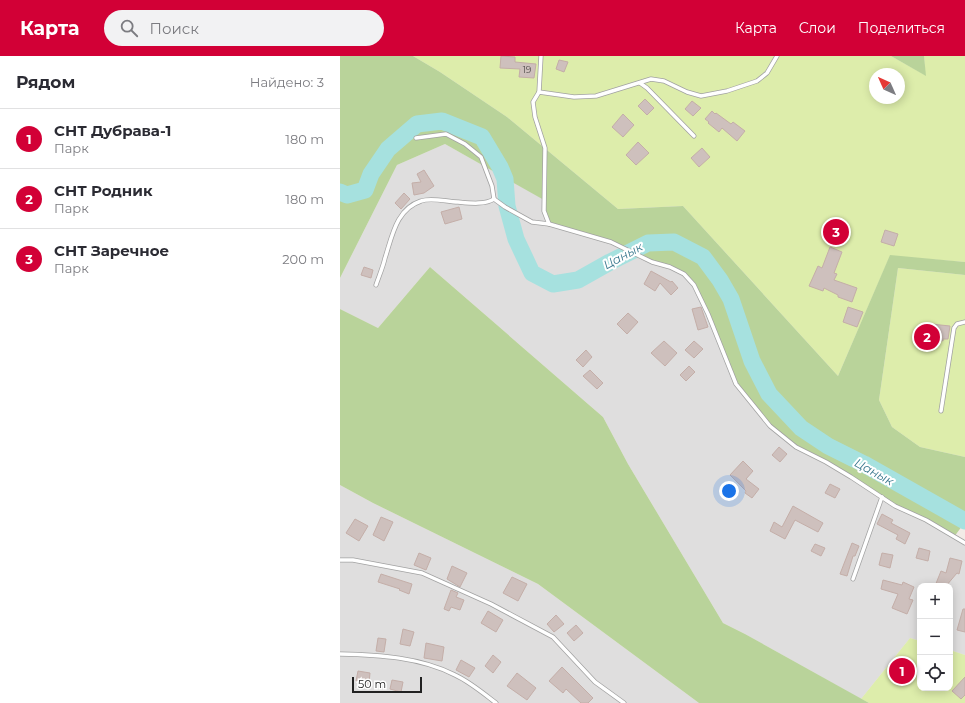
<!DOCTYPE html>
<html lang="ru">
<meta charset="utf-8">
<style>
:root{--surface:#fff;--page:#f2f2f3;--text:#2b2b33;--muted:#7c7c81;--line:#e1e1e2;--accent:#d20036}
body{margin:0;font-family:Montserrat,sans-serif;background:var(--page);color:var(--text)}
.controls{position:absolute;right:12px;bottom:12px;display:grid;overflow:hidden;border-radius:8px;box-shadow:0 2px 10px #0003}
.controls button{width:36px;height:36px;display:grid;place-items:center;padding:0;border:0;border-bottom:1px solid var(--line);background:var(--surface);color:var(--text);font:20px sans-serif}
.compass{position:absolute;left:529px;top:12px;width:36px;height:36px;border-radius:50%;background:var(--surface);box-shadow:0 2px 10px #0003;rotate:315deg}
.scale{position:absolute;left:12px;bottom:10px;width:70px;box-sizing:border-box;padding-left:4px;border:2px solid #212121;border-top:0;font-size:11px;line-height:14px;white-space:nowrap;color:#212121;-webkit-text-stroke:3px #fff;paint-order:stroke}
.you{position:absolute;left:389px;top:435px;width:14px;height:14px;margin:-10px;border:3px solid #fff;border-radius:50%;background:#1a73e8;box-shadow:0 0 0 6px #1a73e833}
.badge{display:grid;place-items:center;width:26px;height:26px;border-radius:50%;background:var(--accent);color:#fff;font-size:13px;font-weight:700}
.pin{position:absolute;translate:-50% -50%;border:2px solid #fff;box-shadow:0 1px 4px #0006}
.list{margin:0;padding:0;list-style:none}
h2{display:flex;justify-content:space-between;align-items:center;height:52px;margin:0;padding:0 16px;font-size:17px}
h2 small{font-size:13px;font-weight:400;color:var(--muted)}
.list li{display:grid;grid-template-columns:26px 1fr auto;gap:12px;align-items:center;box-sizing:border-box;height:60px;padding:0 16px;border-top:1px solid var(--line)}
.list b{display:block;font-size:15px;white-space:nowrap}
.list p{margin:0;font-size:13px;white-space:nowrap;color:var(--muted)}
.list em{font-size:13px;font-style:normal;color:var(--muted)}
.icon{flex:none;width:22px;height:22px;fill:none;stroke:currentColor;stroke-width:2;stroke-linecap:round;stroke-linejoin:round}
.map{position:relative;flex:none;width:625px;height:647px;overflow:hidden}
header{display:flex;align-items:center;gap:24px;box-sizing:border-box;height:56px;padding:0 20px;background:var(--accent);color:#fff}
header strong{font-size:19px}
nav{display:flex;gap:22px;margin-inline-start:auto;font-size:14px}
.search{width:280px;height:36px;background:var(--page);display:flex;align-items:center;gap:10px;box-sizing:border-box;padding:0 14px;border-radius:22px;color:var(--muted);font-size:15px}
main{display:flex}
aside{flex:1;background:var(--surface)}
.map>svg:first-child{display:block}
.residential{fill:#dfdede}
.grass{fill:#ddedab;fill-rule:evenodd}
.forest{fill:#b9d39a}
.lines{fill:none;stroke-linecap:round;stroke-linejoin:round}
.river{stroke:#a6e1df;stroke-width:17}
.building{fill:#cec0bd;stroke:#c4aea8}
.lane-casing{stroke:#a2a2a2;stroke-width:5}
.lane{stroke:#fff;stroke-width:3.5}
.labels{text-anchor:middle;stroke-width:4;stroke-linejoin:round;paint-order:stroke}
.number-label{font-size:9px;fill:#4c4948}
.water-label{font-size:12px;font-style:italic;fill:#3a788e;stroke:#fff}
</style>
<header>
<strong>Карта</strong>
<div class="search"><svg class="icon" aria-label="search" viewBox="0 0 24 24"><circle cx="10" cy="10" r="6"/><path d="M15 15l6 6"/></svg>Поиск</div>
<nav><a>Карта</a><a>Слои</a><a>Поделиться</a></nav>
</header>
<main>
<aside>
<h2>Рядом<small>Найдено: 3</small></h2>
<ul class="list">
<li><span class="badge">1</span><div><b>СНТ Дубрава-1</b><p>Парк</p></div><em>180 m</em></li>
<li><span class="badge">2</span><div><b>СНТ Родник</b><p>Парк</p></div><em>180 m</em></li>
<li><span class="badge">3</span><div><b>СНТ Заречное</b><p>Парк</p></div><em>200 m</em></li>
</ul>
</aside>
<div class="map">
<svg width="625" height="647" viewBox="0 0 625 647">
<rect width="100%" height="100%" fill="#f2ebe7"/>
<!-- residential -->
<g class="residential">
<polygon points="105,88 205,144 271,186 344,218 586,464 625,487 625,599 610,594 610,530 580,530 580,585 570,582 521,643 405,578 383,567 288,408 263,361 90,211 38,272 0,253 0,222 57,109"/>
<polygon points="0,429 33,447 198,528 359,647 0,647"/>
</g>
<!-- grass -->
<g class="grass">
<path d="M73,0H551L585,19L584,0H625V206L550,200L498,320L343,150L278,153L167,61L100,16ZM535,18H559V42H535Z"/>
<polygon points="558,212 625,219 625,401 580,391 552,371 539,344"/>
<polygon points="570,582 580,585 580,632 610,632 610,594 625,599 625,647 529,647 521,643"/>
</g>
<!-- forest -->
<g class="forest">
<polygon points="0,0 73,0 100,16 167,61 278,153 343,150 498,320 550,199 625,206 625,219 558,212 539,344 552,371 580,391 625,401 625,466 614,481 598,471 565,455 511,421 456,391 430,370 396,328 354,229 344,218 312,206 271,186 209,168 204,155 204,144 105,88 57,109 0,222"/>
<polygon points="551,0 584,0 586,20"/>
<polygon points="90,211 263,361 288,408 383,567 405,578 529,647 359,647 198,528 33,447 0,429 0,253 38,272"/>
</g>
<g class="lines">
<!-- river -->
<polyline class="river" points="0,136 7,139 25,134 31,118 48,93 77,68 102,65 142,81 160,111 165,123 167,150 176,183 192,217 213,228 238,224 270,206 308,187 334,186 363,201 380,224 391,243 412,305 429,338 461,372 488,390 524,408 625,465"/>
</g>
<!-- building -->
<g class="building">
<polygon points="161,0 175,1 175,6 196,8 194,22 179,21 180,13 160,12"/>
<polygon points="219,4 228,6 224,16 216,13"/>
<polygon points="305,43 314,52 307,59 298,50"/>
<polygon points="352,45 361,52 353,60 345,53"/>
<polygon points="372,55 375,58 376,57 391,68 393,66 405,75 397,85 382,72 379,76 368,67 369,66 365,63"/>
<polygon points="283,58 294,69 283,81 272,71"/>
<polygon points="298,86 309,97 296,109 286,99"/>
<polygon points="362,92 370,101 359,111 351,102"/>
<polygon points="84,114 94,130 84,137 74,139 72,127 81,126 77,118"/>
<polygon points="64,137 70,143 61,153 55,147"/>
<polygon points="119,151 122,163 105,168 101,156"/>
<polygon points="545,174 558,178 554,190 541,186"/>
<polygon points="490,191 502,196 494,217 497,218 494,224 517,232 512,246 498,241 498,239 484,232 483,235 469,230 478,210 482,212"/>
<polygon points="24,211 33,214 31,222 21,219"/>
<polygon points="311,215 331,226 332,225 338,232 331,239 320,227 315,235 304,228"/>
<polygon points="361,251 368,271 358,274 352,253"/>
<polygon points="508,251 523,256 517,271 503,266"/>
<polygon points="288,257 298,266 287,278 277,268"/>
<polygon points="591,268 610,270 608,283 603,283 603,285 601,284 601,286 597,286 597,287 589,286"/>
<polygon points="324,285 337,297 325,310 311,297"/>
<polygon points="354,285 363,293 354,302 345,294"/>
<polygon points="246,294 252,301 243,311 236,304"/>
<polygon points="349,310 355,316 346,325 340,319"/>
<polygon points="250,314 263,327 257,333 243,320"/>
<polygon points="439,391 447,398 440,406 432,399"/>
<polygon points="403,405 413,415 406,423 419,433 412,442 405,437 406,435 390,419"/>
<polygon points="490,428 500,433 495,442 485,437"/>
<polygon points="453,450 483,467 478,476 455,464 445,483 430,475 434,466 442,471"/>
<polygon points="542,458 553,464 551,467 570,477 565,488 556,483 558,479 537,468"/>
<polygon points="41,461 53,466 44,485 33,479"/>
<polygon points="15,463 28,470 19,485 6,477"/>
<polygon points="512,487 519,490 515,500 513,500 507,520 500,518"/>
<polygon points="475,488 485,492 481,500 471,495"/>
<polygon points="579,492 590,495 588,505 576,502"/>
<polygon points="79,497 91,502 86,514 74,509"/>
<polygon points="542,497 553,499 550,512 539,509"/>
<polygon points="610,502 622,505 619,518 617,517 606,530 595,530 601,515 606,517"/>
<polygon points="112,510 127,517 120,531 107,523"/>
<polygon points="41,518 72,528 69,538 59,534 60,533 38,526"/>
<polygon points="172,521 187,528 178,545 163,537"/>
<polygon points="543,524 562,529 563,526 574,531 569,543 573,544 567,558 552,552 558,538 541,533"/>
<polygon points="111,534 118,537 116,541 124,544 120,554 111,551 109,555 104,553"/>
<polygon points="623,553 625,553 625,576 617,574"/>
<polygon points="148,555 163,564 156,576 141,567"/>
<polygon points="216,559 224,568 214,576 207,568"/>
<polygon points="236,569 243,577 234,585 227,577"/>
<polygon points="63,573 74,576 70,590 60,588"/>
<polygon points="38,582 46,583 44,596 36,595"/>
<polygon points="86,587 104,591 102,605 84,602"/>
<polygon points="153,599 161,606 153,617 145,610"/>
<polygon points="121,604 135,612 129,621 116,614"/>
<polygon points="222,611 253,642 248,647 241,647 226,633 223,637 209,625"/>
<polygon points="18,615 30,617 29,627 16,625"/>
<polygon points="177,617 196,632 187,644 167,630"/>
<polygon points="625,621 625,639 621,643 612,635"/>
<polygon points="52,624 63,626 61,636 50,633"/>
</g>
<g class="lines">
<defs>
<g id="lane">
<polyline points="201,0 199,36 193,46 195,61 205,92 204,155 209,168 271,186 312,206 330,211 344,218 354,229 368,258 396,328 430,370 456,391 486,406 511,421 555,450 586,464 625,487"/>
<polyline points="300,27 307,32 354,80"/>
<polyline points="199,36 234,41 256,40 311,23 324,25 347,36 361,40 387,35 417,25 427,17 437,0"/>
<polyline points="154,143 165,151 192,166 209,168"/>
<path d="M36,229C39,220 43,211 45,202C52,181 56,153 81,145C92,141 107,146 118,146C129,147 145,149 154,143L152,130L141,101L125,88L106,78L76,82"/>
<polyline points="601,355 614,272 617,268 625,266"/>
<polyline points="0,504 13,504 82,517 151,548 213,581 255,626 284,647"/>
<polyline points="513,523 542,441"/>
<path d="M0,598C39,599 80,601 115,619C130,626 143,637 156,647"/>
</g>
</defs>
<!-- lane casing -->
<use href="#lane" class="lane-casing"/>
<!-- lane -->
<use href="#lane" class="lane"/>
</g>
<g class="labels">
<!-- number labels -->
<g class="number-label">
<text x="187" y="17">19</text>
</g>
<!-- water labels -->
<g class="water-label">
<text transform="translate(283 200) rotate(-28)" y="4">Цанык</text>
<text transform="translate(534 416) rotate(29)" y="4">Цанык</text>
</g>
</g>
</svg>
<div class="controls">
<button>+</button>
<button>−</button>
<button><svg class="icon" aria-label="locate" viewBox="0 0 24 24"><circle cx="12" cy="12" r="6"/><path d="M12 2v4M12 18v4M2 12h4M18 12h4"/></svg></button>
</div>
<svg class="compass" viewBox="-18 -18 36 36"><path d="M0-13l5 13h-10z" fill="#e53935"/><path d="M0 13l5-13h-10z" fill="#7c7c81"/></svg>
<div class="scale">50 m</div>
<div class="you"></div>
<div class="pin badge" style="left:562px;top:615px">1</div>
<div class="pin badge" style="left:587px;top:281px">2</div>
<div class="pin badge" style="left:496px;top:176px">3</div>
</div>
</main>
